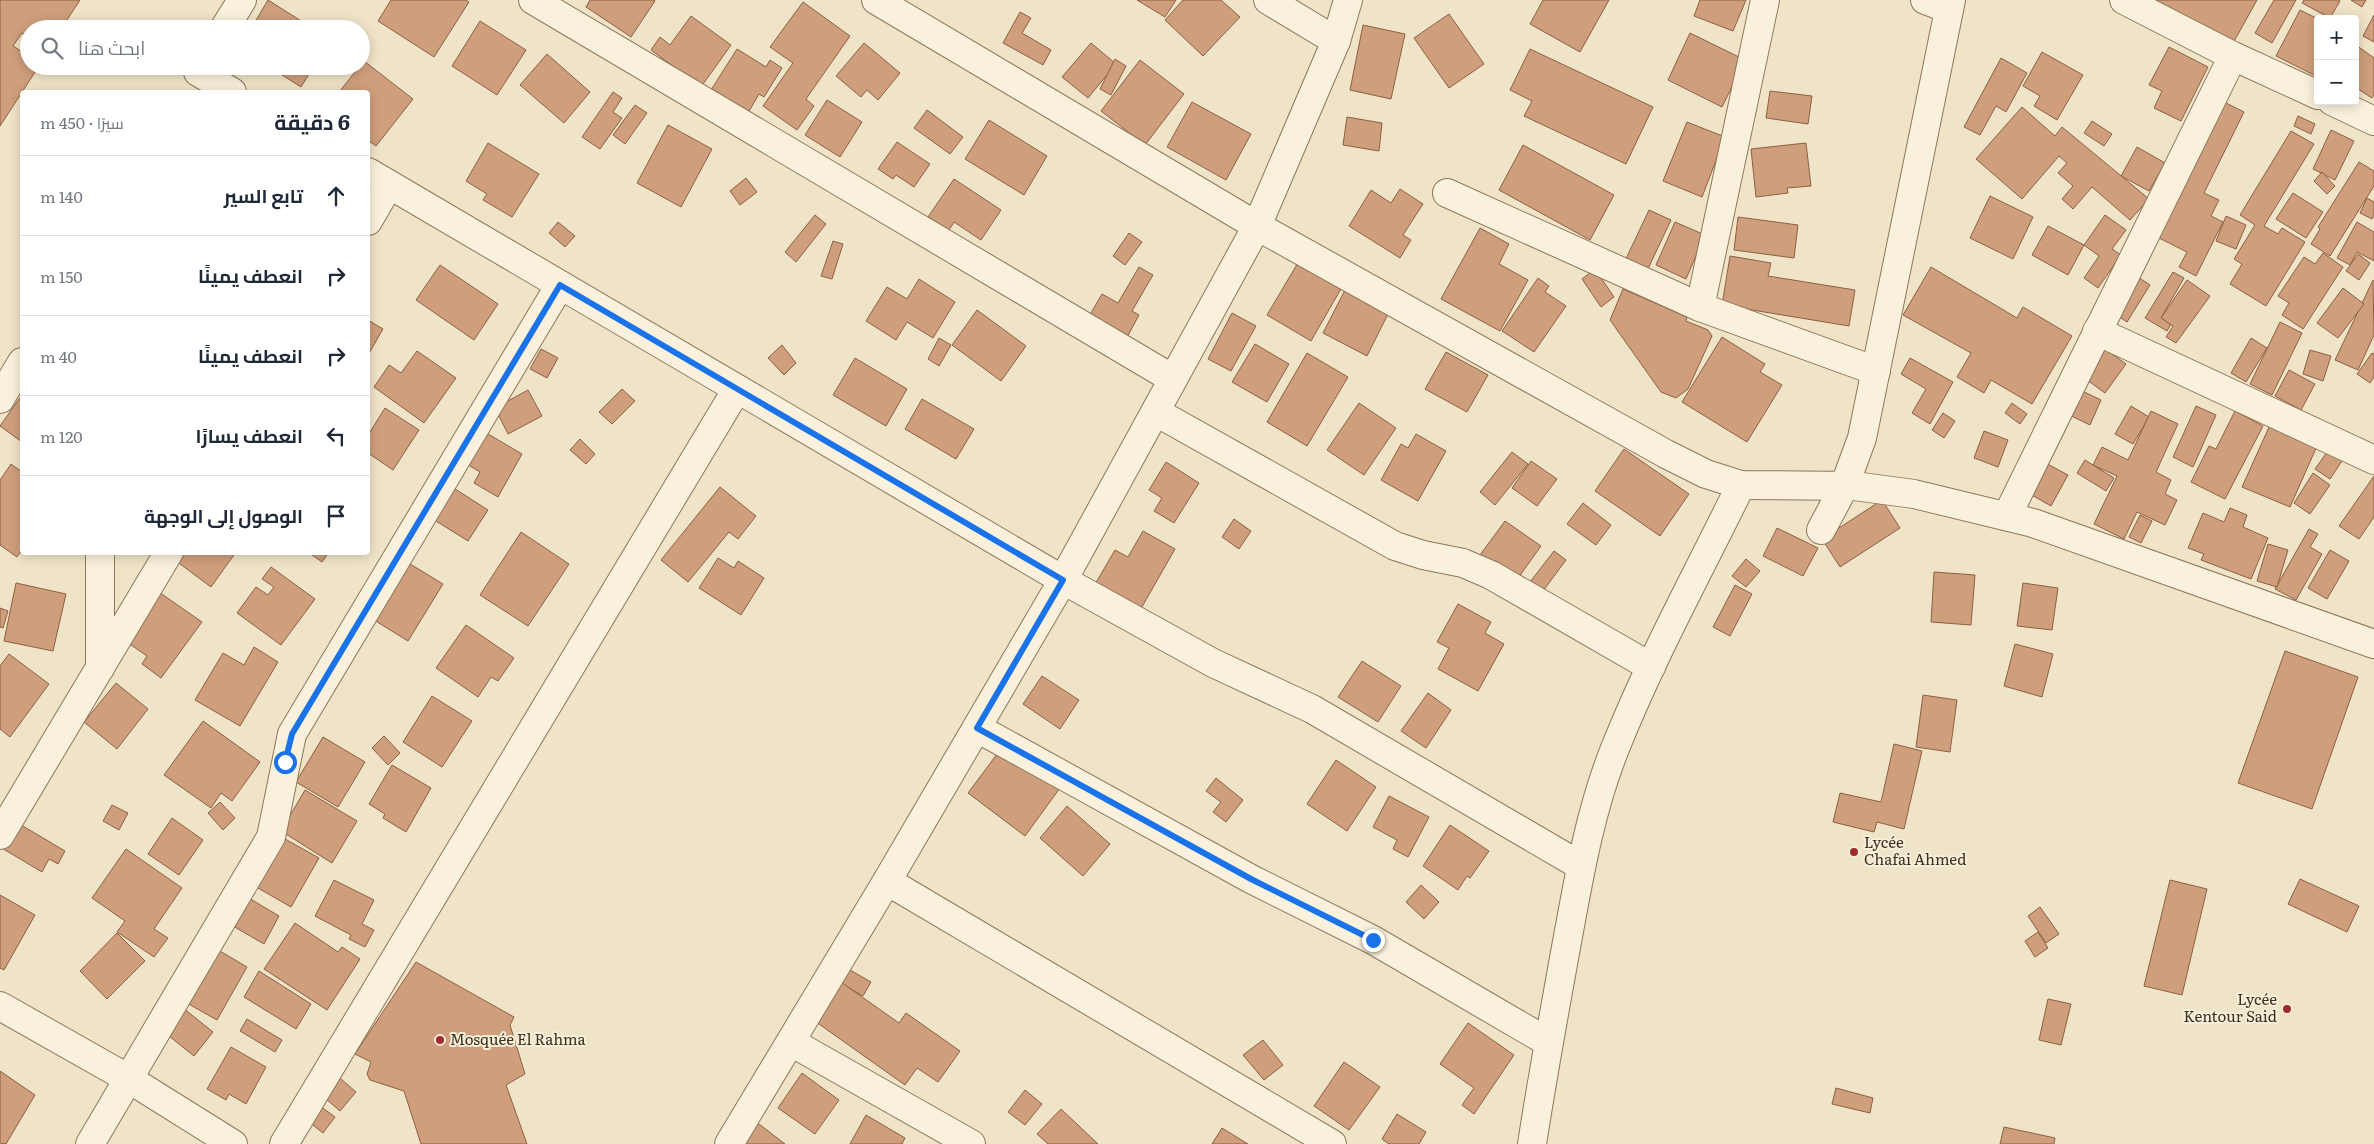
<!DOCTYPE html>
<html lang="ar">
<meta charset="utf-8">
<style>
:root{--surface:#fff;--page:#f2f2f3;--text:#1f2937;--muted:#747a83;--line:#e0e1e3}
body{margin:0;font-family:Literata,Cairo,serif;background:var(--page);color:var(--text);direction:rtl}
.controls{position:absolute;right:15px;top:15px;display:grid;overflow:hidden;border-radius:5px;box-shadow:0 2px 12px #0003}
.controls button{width:45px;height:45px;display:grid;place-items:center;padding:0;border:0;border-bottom:1px solid var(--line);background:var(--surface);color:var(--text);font:25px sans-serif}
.stop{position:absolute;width:15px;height:15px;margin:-11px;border:4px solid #1a73e8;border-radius:50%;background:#fff}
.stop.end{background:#1a73e8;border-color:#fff;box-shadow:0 1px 5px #0008}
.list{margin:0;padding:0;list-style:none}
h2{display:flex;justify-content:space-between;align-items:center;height:65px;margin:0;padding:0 20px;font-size:21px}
h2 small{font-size:16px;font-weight:400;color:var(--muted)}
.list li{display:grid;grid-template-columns:32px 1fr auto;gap:15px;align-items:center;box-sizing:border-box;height:80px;padding:0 20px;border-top:1px solid var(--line)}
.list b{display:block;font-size:19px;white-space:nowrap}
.list em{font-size:16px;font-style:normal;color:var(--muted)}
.icon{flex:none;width:28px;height:28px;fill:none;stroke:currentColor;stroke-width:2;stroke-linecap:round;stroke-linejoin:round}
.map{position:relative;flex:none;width:2374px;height:1144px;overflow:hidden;direction:ltr}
.search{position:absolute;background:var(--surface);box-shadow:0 2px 12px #0003;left:20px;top:20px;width:350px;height:55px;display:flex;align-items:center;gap:12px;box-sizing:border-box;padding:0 18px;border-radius:28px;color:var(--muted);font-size:19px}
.panel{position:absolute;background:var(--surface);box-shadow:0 2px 12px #0003;left:20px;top:90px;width:350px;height:465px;border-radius:5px;direction:rtl}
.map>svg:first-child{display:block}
.building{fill:#cf9f7d;stroke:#8d5f41}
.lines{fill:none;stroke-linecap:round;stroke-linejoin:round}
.street-casing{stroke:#8d765c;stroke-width:30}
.street{stroke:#faf1dc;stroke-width:28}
.route{stroke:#1a73e8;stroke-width:6}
.poi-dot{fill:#9e2a2b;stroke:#f7eed8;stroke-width:2}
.labels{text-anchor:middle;stroke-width:4;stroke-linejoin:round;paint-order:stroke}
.poi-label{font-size:15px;fill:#3d2e20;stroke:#f7eed8;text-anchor:start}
</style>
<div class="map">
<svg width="2374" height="1144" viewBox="0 0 2374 1144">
<rect width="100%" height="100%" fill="#f0e4c8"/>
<!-- building -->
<g class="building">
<polygon points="0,0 80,0 61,29 29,29 29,38 22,33 13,46 29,56 29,66 39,66 0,126"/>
<polygon points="268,0 314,29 251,29"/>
<polygon points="391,0 466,0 469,2 434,57 378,21"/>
<polygon points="590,0 654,0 655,1 631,37 586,7"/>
<polygon points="1137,0 1176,0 1165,17"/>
<polygon points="1183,0 1221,0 1240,17 1203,56 1165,20"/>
<polygon points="1543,0 1609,0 1580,52 1530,24"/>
<polygon points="1700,0 1746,0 1733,31 1694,16"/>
<polygon points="2150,0 2257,0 2232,45"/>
<polygon points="2274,0 2296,0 2272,43 2255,33"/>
<polygon points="2304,0 2338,0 2340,1 2330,18 2302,3"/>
<polygon points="2351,0 2366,0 2362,7"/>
<polygon points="803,2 850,36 806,99 814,106 797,130 763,106 793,63 770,47"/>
<polygon points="2300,10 2318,19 2318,77 2276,56"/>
<polygon points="1020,12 1031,18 1022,33 1051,50 1043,65 1003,43"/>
<polygon points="1449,14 1484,64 1449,88 1414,38"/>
<polygon points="2374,15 2374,42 2363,36"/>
<polygon points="691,16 731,45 701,87 651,50 660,37 670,45"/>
<polygon points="480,21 526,50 497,95 452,66"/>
<polygon points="1363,25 1405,34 1391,99 1350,90"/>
<polygon points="1690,33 1745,60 1722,107 1668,80"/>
<polygon points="864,43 900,73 878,100 867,90 861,97 836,76"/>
<polygon points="1091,43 1116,64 1088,98 1062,77"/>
<polygon points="2356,45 2374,58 2374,95 2372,98 2355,87"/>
<polygon points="2169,47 2208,67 2181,121 2154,108 2162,91 2149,85"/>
<polygon points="737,49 766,67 770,60 782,68 764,97 759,94 748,113 711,90"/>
<polygon points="1530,49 1653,107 1626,164 1524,116 1532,101 1510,90"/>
<polygon points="2042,52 2083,75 2057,120 2034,106 2040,96 2023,86"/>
<polygon points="547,54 590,92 564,123 520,85"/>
<polygon points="2001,58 2027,73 2006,112 1996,106 1980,135 1964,127"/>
<polygon points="1115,59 1126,66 1111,95 1100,89"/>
<polygon points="1140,60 1184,94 1145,145 1101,111"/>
<polygon points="364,61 413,99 376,146 368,140 368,92 339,92"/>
<polygon points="268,66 314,66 301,87"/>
<polygon points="1770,91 1812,96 1808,124 1766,118"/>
<polygon points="613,92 622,98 613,112 622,118 600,149 582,137"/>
<polygon points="827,100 862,122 840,157 805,135"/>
<polygon points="1192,102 1251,134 1226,180 1167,147"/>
<polygon points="2224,102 2244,112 2204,193 2219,200 2211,216 2223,222 2196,276 2179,267 2187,252 2157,237"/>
<polygon points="635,105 647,113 625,144 613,135"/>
<polygon points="2022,107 2055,136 2062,127 2149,199 2130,220 2092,187 2073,209 2062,199 2073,186 2058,173 2067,163 2059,156 2022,199 1976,159"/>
<polygon points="927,110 963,137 950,154 914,128"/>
<polygon points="2298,116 2315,124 2311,134 2294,126"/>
<polygon points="1347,117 1382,123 1379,151 1343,145"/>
<polygon points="989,120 1047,156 1024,195 965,159"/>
<polygon points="2092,121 2112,134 2104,146 2084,133"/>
<polygon points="1687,122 1725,137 1702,197 1663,181"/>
<polygon points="668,125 712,149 681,207 637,183"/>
<polygon points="2331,130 2354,141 2335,180 2313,169"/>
<polygon points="2291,131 2314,144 2264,226 2278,234 2282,228 2305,242 2266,306 2230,284 2242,264 2234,259 2255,225 2240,215"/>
<polygon points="897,142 930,164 914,187 896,175 893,179 878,169"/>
<polygon points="488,143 539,174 512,217 483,200 487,194 466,181"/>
<polygon points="1806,143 1811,186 1787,188 1788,193 1756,197 1751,149"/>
<polygon points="1523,145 1614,195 1590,240 1499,190"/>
<polygon points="2137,147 2165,163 2149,191 2121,176"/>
<polygon points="2359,162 2374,171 2374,186 2330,256 2311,244 2320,229 2318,227"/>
<polygon points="2322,172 2335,186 2327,194 2314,181"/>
<polygon points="746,178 757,192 740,205 730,191"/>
<polygon points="954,179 1001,210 981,240 954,222 949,230 928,217"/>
<polygon points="1400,189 1423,204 1403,235 1411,240 1400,258 1349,226 1371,190 1391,203"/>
<polygon points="2293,193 2323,212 2306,238 2276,219"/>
<polygon points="1990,196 2033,217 2013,259 1970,238"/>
<polygon points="2367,198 2374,202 2374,215 2372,219 2360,213"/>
<polygon points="1649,210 1671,220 1646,273 1624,263"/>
<polygon points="815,215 826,224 796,262 785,252"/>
<polygon points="2105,215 2126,230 2112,249 2121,255 2098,288 2084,278 2099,256 2084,245"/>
<polygon points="2226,216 2246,225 2236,249 2216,241"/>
<polygon points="1738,217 1798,225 1794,258 1734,250"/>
<polygon points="558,222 575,236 565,247 549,233"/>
<polygon points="1675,222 1705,235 1686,279 1656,265"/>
<polygon points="2357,222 2374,232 2374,261 2357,252 2350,265 2337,258"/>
<polygon points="2048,226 2084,245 2068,275 2032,255"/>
<polygon points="1480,228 1509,244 1499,264 1528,280 1500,331 1441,299"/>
<polygon points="1129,233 1142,242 1125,265 1113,256"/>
<polygon points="833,241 843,244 832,279 821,276"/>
<polygon points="2323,253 2343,267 2303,329 2282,315 2289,303 2278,296 2304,257 2315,264"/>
<polygon points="2358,254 2370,263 2359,280 2346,271"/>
<polygon points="1730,256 1771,263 1768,276 1855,290 1849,326 1722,305"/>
<polygon points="1299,261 1342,287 1311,341 1267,315"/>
<polygon points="440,265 498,304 474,340 416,300"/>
<polygon points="1139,267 1153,275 1132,311 1139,315 1125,341 1087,320 1102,294 1118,303"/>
<polygon points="1931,267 2017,318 2023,307 2072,336 2032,404 1991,380 1984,393 1957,377 1971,353 1903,315"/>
<polygon points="1595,269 1614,297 1601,307 1582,279"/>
<polygon points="2126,269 2150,285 2127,322 2103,306"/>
<polygon points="2173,272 2184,278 2161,318 2171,324 2167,331 2145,318"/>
<polygon points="1538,278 1549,286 1545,292 1566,306 1534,352 1502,331"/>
<polygon points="919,279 955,302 933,338 907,322 896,340 866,321 887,287 907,299"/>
<polygon points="2187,280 2210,296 2176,343 2166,337 2173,326 2161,318"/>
<polygon points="2373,280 2374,335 2358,370 2335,360"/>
<polygon points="2343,288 2364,304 2338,338 2317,323"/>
<polygon points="1623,289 1687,317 1686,321 1708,330 1712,336 1688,389 1676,398 1661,392 1610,320"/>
<polygon points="1345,290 1389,312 1367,356 1323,333"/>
<polygon points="977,310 1026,346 1001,381 952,345"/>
<polygon points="1232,313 1256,326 1231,371 1208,359"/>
<polygon points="368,320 383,329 368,355"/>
<polygon points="2280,322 2302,333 2272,395 2250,384"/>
<polygon points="1722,337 1765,364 1760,372 1782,385 1747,442 1682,402"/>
<polygon points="939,338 951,345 939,366 928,359"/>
<polygon points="2251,338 2267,348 2246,382 2231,373"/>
<polygon points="1255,344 1289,364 1267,402 1232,382"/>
<polygon points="782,345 796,363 784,375 768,358"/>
<polygon points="2104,348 2126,364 2105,393 2083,377"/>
<polygon points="541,349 558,358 547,378 530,369"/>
<polygon points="2310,350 2331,356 2323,381 2303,374"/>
<polygon points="417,351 456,378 424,423 374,387 389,365 401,373"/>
<polygon points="1446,352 1488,375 1467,412 1425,389"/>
<polygon points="1307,353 1348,377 1307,446 1267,422"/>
<polygon points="2372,353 2374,354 2374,377 2370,383 2357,374"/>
<polygon points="855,358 907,389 886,426 833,395"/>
<polygon points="1910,358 1953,382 1930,424 1912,413 1926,389 1901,374"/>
<polygon points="2289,370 2315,384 2301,410 2275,396"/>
<polygon points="2076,388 2101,400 2090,425 2065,413"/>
<polygon points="622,389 635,401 612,424 599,412"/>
<polygon points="528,390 542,416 508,434 495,408"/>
<polygon points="22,395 22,442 0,426"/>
<polygon points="922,399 974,429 956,459 905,429"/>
<polygon points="1359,403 1396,428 1364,475 1327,450"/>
<polygon points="2012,403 2027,414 2020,424 2005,413"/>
<polygon points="2131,406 2149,417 2133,444 2115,434"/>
<polygon points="2196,406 2216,415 2193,467 2173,457"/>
<polygon points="385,408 419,430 393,470 368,453 368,431 370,432"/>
<polygon points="2151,411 2178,424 2156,472 2171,480 2165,494 2177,500 2165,525 2137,512 2124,539 2094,524 2117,476 2093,465 2102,447 2128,460"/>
<polygon points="2235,411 2263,426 2225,499 2191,482 2209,446 2216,449"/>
<polygon points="1943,413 1955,421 1944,438 1932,430"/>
<polygon points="2270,425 2317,446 2290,507 2242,487"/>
<polygon points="478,428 522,454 498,497 474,483 480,472 460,460"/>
<polygon points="1984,431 2008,440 1998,467 1974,458"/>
<polygon points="1416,434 1446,451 1418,501 1381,480 1401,444 1408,448"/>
<polygon points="580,439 595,454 586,464 570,450"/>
<polygon points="2330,448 2344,458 2330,479 2315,469"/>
<polygon points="1624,449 1689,494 1660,536 1595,491"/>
<polygon points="1512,452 1528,464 1495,505 1480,492"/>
<polygon points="2040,460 2068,475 2051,506 2023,490"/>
<polygon points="2085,460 2114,478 2106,491 2077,473"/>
<polygon points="1531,461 1557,479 1537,506 1512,488"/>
<polygon points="1166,462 1199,483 1174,523 1154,511 1162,498 1149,490"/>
<polygon points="11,464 22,472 22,532 20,535 22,537 22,550 17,557 0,545 0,480"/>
<polygon points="2313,473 2330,485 2310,514 2294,503"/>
<polygon points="2374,476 2374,517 2359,539 2339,526"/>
<polygon points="441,480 488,510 468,541 420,511"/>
<polygon points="720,487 756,516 738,539 729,532 688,582 661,560"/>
<polygon points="1882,500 1900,528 1840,567 1822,539"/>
<polygon points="1583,503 1611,525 1596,545 1567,524"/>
<polygon points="2230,508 2247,515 2243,527 2268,538 2251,579 2201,560 2204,554 2188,548 2203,513 2224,522"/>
<polygon points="2140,515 2152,521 2141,543 2129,537"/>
<polygon points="1234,519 1251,531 1239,549 1222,537"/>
<polygon points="1505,521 1541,546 1516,581 1480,555"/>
<polygon points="1777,528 1818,548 1803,576 1763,556"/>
<polygon points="2309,529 2318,534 2310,547 2322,554 2296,600 2275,589"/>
<polygon points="1143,531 1175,549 1139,612 1094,586 1115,550 1128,557"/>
<polygon points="521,532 569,564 528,626 480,595"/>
<polygon points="2268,544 2288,550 2277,587 2257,581"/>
<polygon points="2330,550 2349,561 2327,599 2308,588"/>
<polygon points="1554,551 1566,560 1543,591 1530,582"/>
<polygon points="170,552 236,552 211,587 168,555"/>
<polygon points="308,552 329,552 322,562"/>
<polygon points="718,558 734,568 738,561 764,578 741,615 699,588"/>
<polygon points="402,559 443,584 408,641 366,615"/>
<polygon points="1746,559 1760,571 1746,587 1732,576"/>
<polygon points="271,567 315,599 281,645 237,613 256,587 268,595 274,587 262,579"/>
<polygon points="1934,572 1975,575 1971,625 1931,622"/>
<polygon points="16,583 66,594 53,651 4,641"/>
<polygon points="2023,583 2058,588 2052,630 2017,626"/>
<polygon points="1735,585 1752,594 1730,636 1713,627"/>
<polygon points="156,590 202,622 161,678 142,664 147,656 121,638"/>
<polygon points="1458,604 1491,622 1485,633 1504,644 1478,691 1438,669 1449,648 1437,642"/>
<polygon points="0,608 8,611 3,628 0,627"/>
<polygon points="466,625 514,658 498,681 491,677 478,697 436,668"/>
<polygon points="2015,644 2053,654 2042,697 2004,686"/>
<polygon points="254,647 278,662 240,726 195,700 223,653 244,665"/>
<polygon points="2285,651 2358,677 2312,809 2238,783"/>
<polygon points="9,654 49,684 10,737 0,729 0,666"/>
<polygon points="1362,661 1401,686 1378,722 1338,697"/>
<polygon points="1042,676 1079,700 1060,729 1023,704"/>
<polygon points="116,683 148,709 117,749 84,722"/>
<polygon points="1428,693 1451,710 1426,748 1401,731"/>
<polygon points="1923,695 1957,700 1950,752 1916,747"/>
<polygon points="432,696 472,721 442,767 403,742"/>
<polygon points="203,721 260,762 232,801 221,793 211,808 164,775"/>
<polygon points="384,736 400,753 388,765 372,748"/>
<polygon points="323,737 365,762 338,807 296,782"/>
<polygon points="1894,744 1922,751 1904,829 1877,822 1874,832 1833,822 1840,793 1881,802"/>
<polygon points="1003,746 1060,788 1025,836 968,793"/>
<polygon points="1336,760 1376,787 1347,831 1307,804"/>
<polygon points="392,765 431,788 406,832 383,818 385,814 369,804"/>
<polygon points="1216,778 1243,800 1226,822 1213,812 1221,802 1206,791"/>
<polygon points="305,790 357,821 332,863 281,831"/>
<polygon points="1389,796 1429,817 1408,857 1393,849 1397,840 1373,827"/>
<polygon points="220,802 235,818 223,830 208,813"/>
<polygon points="112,805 128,813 119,830 103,821"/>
<polygon points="1067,806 1110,844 1083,876 1040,838"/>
<polygon points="172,818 203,840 179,875 148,854"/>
<polygon points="11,819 65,851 58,864 49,859 42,872 0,847"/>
<polygon points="1450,825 1489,851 1470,878 1467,876 1458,890 1423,866"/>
<polygon points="278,835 319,858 291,907 251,884"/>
<polygon points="126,849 182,888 154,929 168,938 154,957 117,932 125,921 92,898"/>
<polygon points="2300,879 2359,906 2347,932 2288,904"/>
<polygon points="334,880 374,900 362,924 374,930 365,947 349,939 351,935 315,916"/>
<polygon points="2170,880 2207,889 2182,995 2144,986"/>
<polygon points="1421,885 1439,902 1424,919 1406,902"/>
<polygon points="242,894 279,916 264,944 226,922"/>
<polygon points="0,895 35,915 4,970 0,968"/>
<polygon points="2040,907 2059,934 2046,943 2028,916"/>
<polygon points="295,923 338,952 342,947 360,959 327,1010 264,969"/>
<polygon points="2038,932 2048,948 2035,957 2025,941"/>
<polygon points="117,933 145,961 107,999 80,971"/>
<polygon points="208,944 247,967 217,1020 178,998"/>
<polygon points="416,962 514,1017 510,1025 525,1074 506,1085 527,1144 421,1144 404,1091 370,1080 367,1074 371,1062 355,1054"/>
<polygon points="843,966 871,982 863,996 835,980"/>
<polygon points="259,971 311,1004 296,1029 244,997"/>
<polygon points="838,980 899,1023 906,1013 960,1051 938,1082 917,1068 905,1085 802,1012"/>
<polygon points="2048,999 2071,1004 2061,1045 2039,1040"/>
<polygon points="183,1008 213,1032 194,1056 164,1032"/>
<polygon points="247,1019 282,1040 275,1052 240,1031"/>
<polygon points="1468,1023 1514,1055 1474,1114 1462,1105 1474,1088 1440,1064"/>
<polygon points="1263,1040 1283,1065 1264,1080 1243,1055"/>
<polygon points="231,1047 266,1067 246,1104 229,1094 226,1100 207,1089"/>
<polygon points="1344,1062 1380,1087 1349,1130 1314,1106"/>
<polygon points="0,1071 35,1095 6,1144 0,1143"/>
<polygon points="334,1073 356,1092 340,1111 318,1092"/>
<polygon points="802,1073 839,1100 815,1134 778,1108"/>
<polygon points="1836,1088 1873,1098 1870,1113 1832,1104"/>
<polygon points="1025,1090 1042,1104 1025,1125 1008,1112"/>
<polygon points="320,1106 335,1117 323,1133 308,1121"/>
<polygon points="1061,1109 1098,1144 1048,1144 1037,1134"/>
<polygon points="1397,1114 1426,1132 1419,1144 1389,1144 1382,1139"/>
<polygon points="866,1115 905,1138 902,1144 850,1144"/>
<polygon points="755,1121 785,1144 737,1144"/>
<polygon points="2004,1127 2055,1138 2054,1144 2000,1144"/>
<polygon points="1222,1128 1248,1144 1212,1144"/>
</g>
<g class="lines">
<defs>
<g id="street">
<polyline points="533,0 1173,379"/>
<polyline points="876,0 1257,226 1666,454 1706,474 1741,485 1854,486 1914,494 2033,523 2374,644"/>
<polyline points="1268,0 1336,41"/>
<polyline points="1925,0 1949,9"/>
<polyline points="2124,0 2233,56 2318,95"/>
<polyline points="224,29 242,0"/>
<polyline points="198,72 232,92"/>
<polyline points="2332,101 2374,121"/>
<polyline points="368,172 1063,580 1213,663 1312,709 1581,866"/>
<polyline points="1447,193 1700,307 1876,371"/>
<polyline points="368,221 389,185"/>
<polyline points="1700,307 1765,0"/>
<polyline points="2097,331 2374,460"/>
<polyline points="0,399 22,362"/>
<polyline points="1156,412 1395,546 1423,555 1463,563 1491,575 1651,667"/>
<polyline points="2007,516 2233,56"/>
<polyline points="1821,530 1844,487 1862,438 1951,0"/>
<polyline points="100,668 100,552"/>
<polyline points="977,728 1251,879 1373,940 1548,1042"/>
<polyline points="0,835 169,552"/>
<polyline points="887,881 1332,1144"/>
<polyline points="0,1006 129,1079 233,1144"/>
<polyline points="791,1042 971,1144"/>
<polyline points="90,1144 271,837 292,734 560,285"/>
<polyline points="284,1144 737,389"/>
<polyline points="729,1144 887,881 1063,580 1257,226 1336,41 1348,0"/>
<path d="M1532,1144C1543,1073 1556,1002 1569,931C1580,871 1591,809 1614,751C1650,660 1698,573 1741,485"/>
</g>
</defs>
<!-- street casing -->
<use href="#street" class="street-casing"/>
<!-- street -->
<use href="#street" class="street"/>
</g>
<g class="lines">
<!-- route -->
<polyline class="route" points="285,762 292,734 560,285 1063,580 977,728 1251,879 1373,940"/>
</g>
<!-- markers -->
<g class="poi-dot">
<circle cx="1854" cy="852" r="5"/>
<circle cx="2287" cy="1009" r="5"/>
<circle cx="440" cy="1040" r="5"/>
</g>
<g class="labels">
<!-- poi labels -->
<g class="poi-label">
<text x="1864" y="848">Lycée<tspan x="1864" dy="17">Chafai Ahmed</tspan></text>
<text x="2277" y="1005" text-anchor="end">Lycée<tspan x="2277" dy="17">Kentour Said</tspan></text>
<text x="450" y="1045">Mosquée El Rahma</text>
</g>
</g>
</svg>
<div class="controls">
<button>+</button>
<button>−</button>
</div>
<div class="stop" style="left:285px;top:762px"></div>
<div class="stop end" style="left:1373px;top:940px"></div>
<div class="search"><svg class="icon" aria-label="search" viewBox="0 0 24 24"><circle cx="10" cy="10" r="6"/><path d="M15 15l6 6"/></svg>ابحث هنا</div>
<section class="panel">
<h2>6 دقيقة<small>سيرًا · 450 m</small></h2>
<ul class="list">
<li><svg class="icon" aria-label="ahead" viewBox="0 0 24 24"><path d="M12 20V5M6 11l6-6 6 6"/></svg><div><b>تابع السير</b></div><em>140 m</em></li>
<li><svg class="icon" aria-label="right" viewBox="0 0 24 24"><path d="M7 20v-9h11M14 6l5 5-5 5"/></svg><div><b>انعطف يمينًا</b></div><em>150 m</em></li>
<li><svg class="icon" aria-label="right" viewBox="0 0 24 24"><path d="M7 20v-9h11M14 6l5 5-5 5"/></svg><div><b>انعطف يمينًا</b></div><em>40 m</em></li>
<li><svg class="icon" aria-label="left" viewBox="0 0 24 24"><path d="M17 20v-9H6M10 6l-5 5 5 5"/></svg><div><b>انعطف يسارًا</b></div><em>120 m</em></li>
<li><svg class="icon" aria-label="arrive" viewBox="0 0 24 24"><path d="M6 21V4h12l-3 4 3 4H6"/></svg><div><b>الوصول إلى الوجهة</b></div></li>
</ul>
</section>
</div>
